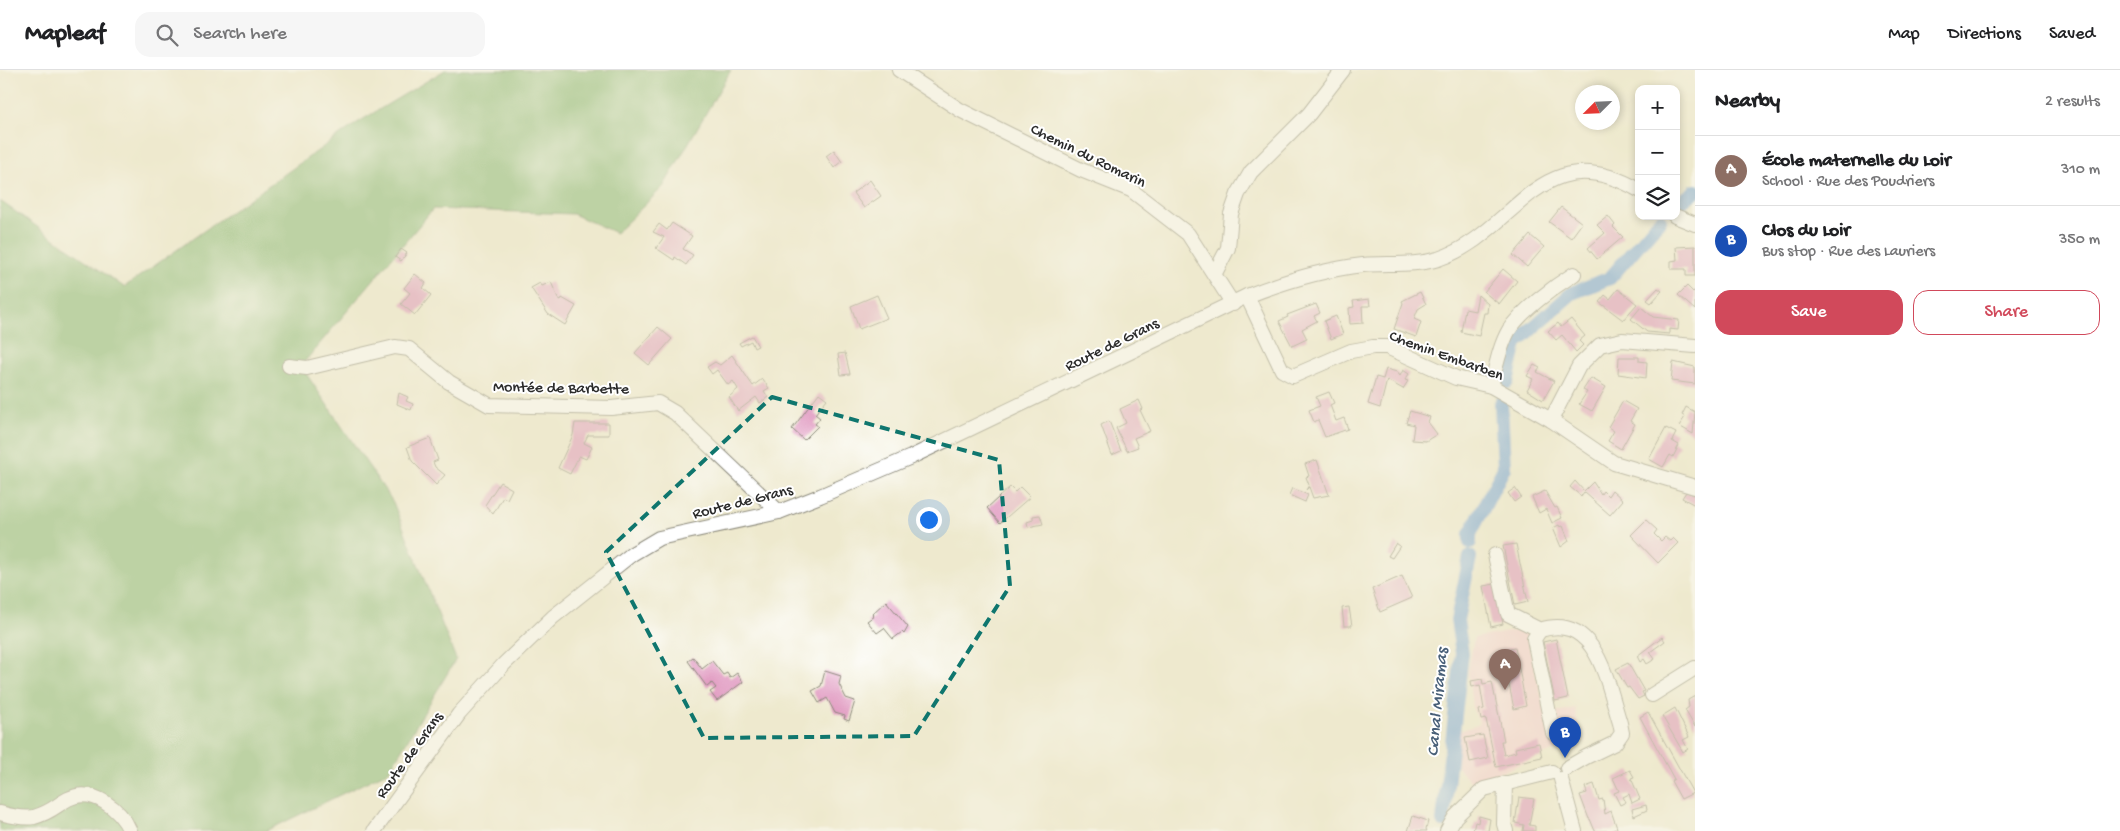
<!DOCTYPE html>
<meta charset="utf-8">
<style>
:root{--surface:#fff;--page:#f6f6f6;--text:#202124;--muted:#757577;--line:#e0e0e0;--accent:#d1495b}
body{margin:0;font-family:"Gochi Hand",sans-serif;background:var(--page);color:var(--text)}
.controls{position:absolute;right:15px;top:15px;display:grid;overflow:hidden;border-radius:10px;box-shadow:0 2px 8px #0003}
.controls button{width:45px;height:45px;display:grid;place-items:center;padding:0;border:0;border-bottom:1px solid var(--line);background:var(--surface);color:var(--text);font:25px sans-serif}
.compass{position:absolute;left:1575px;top:15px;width:45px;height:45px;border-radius:50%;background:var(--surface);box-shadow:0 2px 8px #0003;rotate:246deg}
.you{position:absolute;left:928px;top:449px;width:18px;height:18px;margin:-12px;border:4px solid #fff;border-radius:50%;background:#1a73e8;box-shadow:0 0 0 8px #1a73e833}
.badge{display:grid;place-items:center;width:32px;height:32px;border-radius:50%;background:var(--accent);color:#fff;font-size:16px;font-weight:700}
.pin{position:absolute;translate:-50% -41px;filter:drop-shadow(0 1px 2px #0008)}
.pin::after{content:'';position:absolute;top:26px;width:18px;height:15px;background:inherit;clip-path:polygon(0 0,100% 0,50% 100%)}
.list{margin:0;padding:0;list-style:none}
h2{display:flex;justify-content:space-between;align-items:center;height:65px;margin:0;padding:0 20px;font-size:21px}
h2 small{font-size:16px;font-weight:400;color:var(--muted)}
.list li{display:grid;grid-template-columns:32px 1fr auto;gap:15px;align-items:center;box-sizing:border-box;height:70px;padding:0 20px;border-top:1px solid var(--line)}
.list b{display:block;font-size:19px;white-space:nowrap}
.list p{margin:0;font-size:16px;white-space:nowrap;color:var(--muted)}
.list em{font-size:16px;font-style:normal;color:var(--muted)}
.actions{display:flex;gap:10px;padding:15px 20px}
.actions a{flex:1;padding:11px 0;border:1px solid var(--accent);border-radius:15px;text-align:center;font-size:18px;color:var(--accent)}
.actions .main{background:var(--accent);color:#fff}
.icon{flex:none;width:28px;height:28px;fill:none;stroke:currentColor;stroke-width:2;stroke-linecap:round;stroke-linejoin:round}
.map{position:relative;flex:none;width:1695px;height:761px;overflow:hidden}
header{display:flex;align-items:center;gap:30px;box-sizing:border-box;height:70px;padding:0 25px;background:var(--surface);border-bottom:1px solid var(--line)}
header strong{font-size:24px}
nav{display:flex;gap:28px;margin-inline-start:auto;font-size:18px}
.search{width:350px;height:45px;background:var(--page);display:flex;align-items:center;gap:12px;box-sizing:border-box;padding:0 18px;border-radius:15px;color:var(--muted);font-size:19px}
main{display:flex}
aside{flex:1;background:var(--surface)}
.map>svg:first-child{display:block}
.built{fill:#f7cfd2}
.forest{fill:#81b671;stroke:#56704e}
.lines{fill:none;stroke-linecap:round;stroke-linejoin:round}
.canal{stroke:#6b9ed7;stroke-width:14}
.building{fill:#de91bb}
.minor-casing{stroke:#8c8a7c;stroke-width:16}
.minor{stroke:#fff;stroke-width:14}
.marked{fill:none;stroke:#0f766e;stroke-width:4;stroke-dasharray:10 6;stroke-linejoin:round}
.labels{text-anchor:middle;stroke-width:4;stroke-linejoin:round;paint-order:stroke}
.street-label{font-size:16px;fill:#2b2b2b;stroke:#fff}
.water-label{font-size:18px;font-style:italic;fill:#485f78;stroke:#fff}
</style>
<header>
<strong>Mapleaf</strong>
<div class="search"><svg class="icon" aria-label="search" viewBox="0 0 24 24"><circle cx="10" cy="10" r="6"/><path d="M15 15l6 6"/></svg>Search here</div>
<nav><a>Map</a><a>Directions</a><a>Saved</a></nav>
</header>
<main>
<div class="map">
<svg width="1695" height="761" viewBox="0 0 1695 761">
<rect width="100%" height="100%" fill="#fff"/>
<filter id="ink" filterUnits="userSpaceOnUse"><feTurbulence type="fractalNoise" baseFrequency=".02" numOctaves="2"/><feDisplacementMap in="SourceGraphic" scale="10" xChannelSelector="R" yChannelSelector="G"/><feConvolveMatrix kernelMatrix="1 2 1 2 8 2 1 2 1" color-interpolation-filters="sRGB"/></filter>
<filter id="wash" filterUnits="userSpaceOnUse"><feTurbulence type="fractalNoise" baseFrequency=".0096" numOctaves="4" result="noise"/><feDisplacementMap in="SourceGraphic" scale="20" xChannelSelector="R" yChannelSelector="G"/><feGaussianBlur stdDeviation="1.12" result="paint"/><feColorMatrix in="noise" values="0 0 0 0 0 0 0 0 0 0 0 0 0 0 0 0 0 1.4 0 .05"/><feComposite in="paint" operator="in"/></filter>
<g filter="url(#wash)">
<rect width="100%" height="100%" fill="#eee9ce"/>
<!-- built -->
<polygon class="built" points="1525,559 1546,644 1575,638 1581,669 1473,714 1457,697 1459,661 1480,654 1472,637 1468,602 1474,568"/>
<!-- forest -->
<polygon class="forest" points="445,0 731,0 663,117 616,163 573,144 433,139 301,296 393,432 456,589 389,701 266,761 0,761 0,131 124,217 360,51"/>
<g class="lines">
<!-- canal -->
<g class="canal">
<polyline points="1679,134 1695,121"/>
<polyline points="1507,312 1516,273 1572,223 1610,208 1660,150"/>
<polyline points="1470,472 1470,464 1504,398 1501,333"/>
<polyline points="1443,751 1462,583 1457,550 1470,487"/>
</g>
</g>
<g id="blocks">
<!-- building -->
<g class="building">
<polygon points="834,80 842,92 834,98 826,86"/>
<polygon points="870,110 881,126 864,138 853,123"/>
<polygon points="1561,137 1582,153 1571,168 1549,152"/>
<polygon points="1608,146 1615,155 1613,157 1623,167 1597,189 1588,178 1605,163 1597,155"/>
<polygon points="672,153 692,166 683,179 693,185 686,195 675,187 674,190 656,178 664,167 653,162 659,154 667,160"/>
<polygon points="1530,165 1544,177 1527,197 1513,185"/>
<polygon points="1695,176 1695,206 1686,206 1686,199 1671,199 1671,191 1677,190 1676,177"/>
<polygon points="401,179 407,183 401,191 395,187"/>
<polygon points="1503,199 1517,211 1499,234 1484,222"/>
<polygon points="415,204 426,213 423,218 431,225 415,245 401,234 410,223 404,218"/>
<polygon points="551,212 558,228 561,230 562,228 576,236 565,255 548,244 531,218 540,213 542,216"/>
<polygon points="1687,216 1693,222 1695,220 1695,240 1678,225"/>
<polygon points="1658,218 1662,221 1651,233 1647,230"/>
<polygon points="1618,219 1637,234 1623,250 1599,232 1605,225 1610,229"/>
<polygon points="1420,222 1426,234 1418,239 1414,249 1421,252 1416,267 1394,259 1403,233 1402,231"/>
<polygon points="877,225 887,248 859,259 851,236"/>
<polygon points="1478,225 1488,234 1487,243 1484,243 1479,266 1461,262 1465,239 1475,241"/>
<polygon points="1369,229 1370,236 1362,236 1363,253 1350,254 1349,238 1354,237 1353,231"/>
<polygon points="1316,234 1320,243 1314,246 1317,251 1302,259 1307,269 1292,276 1279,251 1288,247 1287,245"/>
<polygon points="1641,237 1653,247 1679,250 1678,260 1669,259 1669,264 1647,262 1631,249"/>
<polygon points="1336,246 1343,264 1331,269 1324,251"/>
<polygon points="1571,249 1585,266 1579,271 1583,275 1576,282 1562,265 1556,270 1548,261 1558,253 1561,257"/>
<polygon points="658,257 672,269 649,295 635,283"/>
<polygon points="752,266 758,276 754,278 751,271 741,276 739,273"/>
<polygon points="845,283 850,304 841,305 838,284"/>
<polygon points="732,285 753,316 762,309 769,318 764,321 768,327 760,333 756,327 738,341 729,327 738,319 733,311 728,315 717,300 712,304 707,297 715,292 720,295"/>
<polygon points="1619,287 1639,287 1639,291 1647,292 1646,308 1618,304"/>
<polygon points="1673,292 1695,297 1695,314 1671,311"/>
<polygon points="1534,295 1540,298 1537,302 1554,311 1543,330 1527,320 1533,309 1527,306"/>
<polygon points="1386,299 1397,302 1400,306 1403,300 1409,304 1405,310 1408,311 1403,319 1387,310 1380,338 1368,334 1376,307 1383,309"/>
<polygon points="1591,308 1606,317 1592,341 1579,334 1587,322 1583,320"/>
<polygon points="1329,322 1334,333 1330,335 1336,351 1344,348 1348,359 1325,367 1318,350 1314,352 1309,340 1320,336 1316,327"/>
<polygon points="399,323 408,327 406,331 413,334 411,340 397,334"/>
<polygon points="819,323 827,329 815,344 820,348 815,354 818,356 804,370 792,359"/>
<polygon points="1139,330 1143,339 1140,340 1150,361 1134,368 1138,377 1127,381 1116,358 1126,353 1120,339"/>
<polygon points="1623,331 1637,339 1630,351 1635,354 1621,379 1608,371 1614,361 1608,357"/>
<polygon points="1686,337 1695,342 1693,364 1679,356 1685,347 1682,345"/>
<polygon points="1410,341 1430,347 1428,352 1437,364 1426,371 1412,370 1414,355 1406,353"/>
<polygon points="1109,351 1121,381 1112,385 1101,355"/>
<polygon points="575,353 609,353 609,365 588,365 584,373 592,377 586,389 579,386 570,404 558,398 573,365"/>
<polygon points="1666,358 1676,363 1672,371 1679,375 1673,387 1670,385 1663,397 1649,389"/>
<polygon points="430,368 438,390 433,392 435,397 445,405 436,415 412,391 407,377"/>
<polygon points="1317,390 1329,425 1313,428 1309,417 1306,420 1309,415 1306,407 1309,406 1305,394"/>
<polygon points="1575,411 1584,421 1593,412 1601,424 1603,421 1608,426 1612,420 1623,430 1610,445 1584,422 1581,426 1570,417"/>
<polygon points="500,412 512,419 507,429 503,427 493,444 485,435"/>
<polygon points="1010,417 1015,422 1020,417 1030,427 1000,453 987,438"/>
<polygon points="1292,418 1308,425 1305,432 1289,425"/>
<polygon points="1515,418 1521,427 1514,432 1508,423"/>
<polygon points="1545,421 1555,438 1557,437 1562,448 1552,453 1546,439 1539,443 1532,427"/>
<polygon points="1686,422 1695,425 1695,435 1682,428"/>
<polygon points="1040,445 1043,454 1028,457 1027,452 1033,450 1033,446"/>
<polygon points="1646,450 1657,460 1654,464 1661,471 1665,467 1670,471 1673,468 1678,473 1658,493 1631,465"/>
<polygon points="1559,455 1560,457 1563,456 1569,471 1561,477 1553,458"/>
<polygon points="1396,473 1400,476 1392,488 1388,486"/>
<polygon points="1516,474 1528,532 1515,535 1503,476"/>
<polygon points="1402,506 1412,528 1380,542 1372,519"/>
<polygon points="1495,514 1503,554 1491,557 1483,516"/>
<polygon points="886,531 908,557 904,564 902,562 893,569 884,558 877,563 867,551 874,546 872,544"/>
<polygon points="1349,537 1352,556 1344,556 1342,538"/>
<polygon points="1662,567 1665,571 1650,582 1655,589 1647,594 1644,589 1640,592 1637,586"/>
<polygon points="1556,569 1568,628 1555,631 1543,572"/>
<polygon points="1515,577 1526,636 1514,639 1502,580"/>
<polygon points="693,587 702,599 712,591 723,605 727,603 730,608 737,603 743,612 717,631 710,622 716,618 712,613 707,617 688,591"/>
<polygon points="1628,593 1644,621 1642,622 1644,626 1638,629 1629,617 1627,618 1616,599"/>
<polygon points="825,601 841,606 839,614 846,628 855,631 849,651 844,649 845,646 835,643 827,628 819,633 812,621 821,616"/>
<polygon points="1482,609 1483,614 1492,612 1504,671 1501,671 1504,685 1516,682 1515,678 1539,673 1542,687 1496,697 1486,649 1481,650 1479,640 1484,639 1480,615 1472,617 1471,611"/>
<polygon points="1695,626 1695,657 1685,640 1689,637 1688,630"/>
<polygon points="1675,638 1689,667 1683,670 1688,679 1683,682 1662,646"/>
<polygon points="1648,642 1693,723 1681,729 1671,711 1674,709 1640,647"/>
<polygon points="1483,665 1488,688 1470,692 1465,668"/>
<polygon points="1630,700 1634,707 1631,708 1640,729 1632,733 1629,724 1623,727 1626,732 1620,735 1614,723 1619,721 1613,708"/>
<polygon points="1594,714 1599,730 1603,729 1605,744 1611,741 1617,758 1611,761 1595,761 1590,749 1589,749 1580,725 1587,723 1585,717"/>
<polygon points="1519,727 1534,729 1529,755 1535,756 1535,761 1523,761 1524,755 1515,753"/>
<polygon points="1646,735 1647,740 1634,746 1632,739"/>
<polygon points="1413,746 1428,751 1426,759 1427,761 1408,761"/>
<polygon points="1479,746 1490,749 1488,761 1473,761 1475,752 1478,753"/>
</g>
</g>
</g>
<g filter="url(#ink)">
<use href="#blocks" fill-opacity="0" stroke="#8c8a7c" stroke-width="1"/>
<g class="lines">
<defs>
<g id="minor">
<polyline points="899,0 960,40 1081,100 1131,120 1188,164 1233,234"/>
<polyline points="1675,146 1695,154"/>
<polyline points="1215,203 1228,178 1231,144 1238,124 1251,102 1309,44 1343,0"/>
<polyline points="1247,226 1282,300 1293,306 1351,281 1373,277 1387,277 1456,308 1491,316 1551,350 1614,393 1695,417"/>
<polyline points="289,296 307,298 395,277 409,279 449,312 489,335 611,338 658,333 675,343 779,442"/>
<path d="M1491,316C1496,298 1499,277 1509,260C1521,241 1555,216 1574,204"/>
<polyline points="1551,350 1579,296 1600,275 1622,270 1695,276"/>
<polyline points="1495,485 1508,544 1540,560 1534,569 1553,663"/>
<path d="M1540,560C1597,542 1607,613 1620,653L1622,663L1615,673L1586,687L1567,698"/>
<polyline points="1652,625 1695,598"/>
<polyline points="1561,709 1575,761"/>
<polyline points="1505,713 1504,754 1506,761"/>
<path d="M0,743C11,746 23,749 34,747C52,742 55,736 68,729C93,716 121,740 130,761"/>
<path d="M374,761L459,644L504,594L553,547L632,484L659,468L779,442L820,426L911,387L1247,226C1285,211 1321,200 1363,195C1387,193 1415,196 1438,189C1517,163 1539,63 1639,120"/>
<polyline points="1447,761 1455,747 1484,719 1552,702"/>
</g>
</defs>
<!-- minor casing -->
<use href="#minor" class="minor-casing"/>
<!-- minor -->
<use href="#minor" class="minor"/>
</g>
</g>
<!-- marked area -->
<path d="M0 0H1695V761H0ZM772,327L999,390L1010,516L914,666L704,668L606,482Z" fill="#eee9ce" fill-opacity=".55" fill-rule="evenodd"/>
<path class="marked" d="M772,327L999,390L1010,516L914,666L704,668L606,482Z"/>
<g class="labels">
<!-- street labels -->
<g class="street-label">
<text transform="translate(1089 84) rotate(26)" y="6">Chemin du Romarin</text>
<text transform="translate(1111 273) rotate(-26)" y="6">Route de Grans</text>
<text transform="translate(1447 284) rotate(20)" y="6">Chemin Embarben</text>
<text transform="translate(561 316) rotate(1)" y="6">Montée de Barbette</text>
<text transform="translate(742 430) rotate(-14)" y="6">Route de Grans</text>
<text transform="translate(408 684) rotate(-54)" y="6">Route de Grans</text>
</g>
<!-- water labels -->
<g class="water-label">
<text transform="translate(1436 632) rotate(-85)" y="6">Canal Miramas</text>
</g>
</g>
</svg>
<div class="controls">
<button>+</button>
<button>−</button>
<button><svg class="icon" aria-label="layers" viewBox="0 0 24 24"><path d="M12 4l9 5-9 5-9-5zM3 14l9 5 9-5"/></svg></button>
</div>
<svg class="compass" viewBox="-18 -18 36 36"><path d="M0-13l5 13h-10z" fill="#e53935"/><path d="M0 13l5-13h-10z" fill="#757577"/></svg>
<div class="you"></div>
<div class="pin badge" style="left:1505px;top:620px;background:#8d6e63">A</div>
<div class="pin badge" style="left:1565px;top:688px;background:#1a4fb4">B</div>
</div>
<aside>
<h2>Nearby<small>2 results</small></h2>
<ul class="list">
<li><span class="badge" style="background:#8d6e63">A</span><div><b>École maternelle du Loir</b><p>School · Rue des Poudriers</p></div><em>310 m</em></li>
<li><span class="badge" style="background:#1a4fb4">B</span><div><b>Clos du Loir</b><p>Bus stop · Rue des Lauriers</p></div><em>350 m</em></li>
</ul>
<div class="actions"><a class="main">Save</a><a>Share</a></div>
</aside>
</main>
